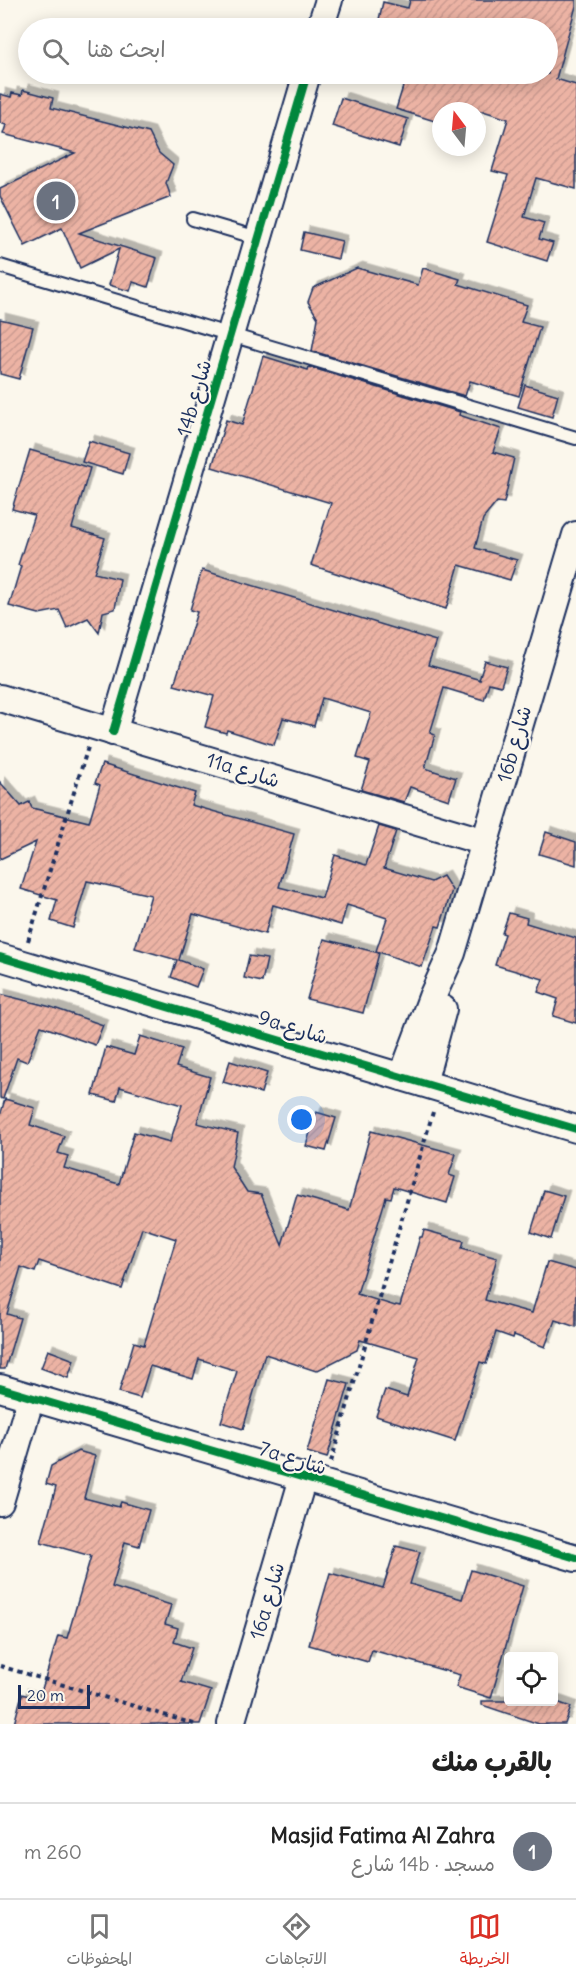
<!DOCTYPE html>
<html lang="ar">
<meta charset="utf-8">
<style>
:root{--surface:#fff;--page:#f2f2f2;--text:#222;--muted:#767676;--line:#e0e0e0;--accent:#d93025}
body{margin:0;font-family:Delius,"Playpen Sans Arabic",sans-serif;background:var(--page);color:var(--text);direction:rtl}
.controls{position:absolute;right:18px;bottom:18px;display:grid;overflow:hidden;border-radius:6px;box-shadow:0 3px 15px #0003}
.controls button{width:54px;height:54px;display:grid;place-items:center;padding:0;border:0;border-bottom:2px solid var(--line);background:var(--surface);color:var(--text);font:30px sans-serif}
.compass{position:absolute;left:432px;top:102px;width:54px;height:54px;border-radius:50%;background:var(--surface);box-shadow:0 3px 15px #0003;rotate:344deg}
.scale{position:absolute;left:18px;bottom:15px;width:72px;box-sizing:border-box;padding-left:6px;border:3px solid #1b2f5e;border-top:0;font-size:16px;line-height:21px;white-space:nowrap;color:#1b2f5e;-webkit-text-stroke:4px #fbf7ec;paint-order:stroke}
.you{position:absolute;left:302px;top:1120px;width:21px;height:21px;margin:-15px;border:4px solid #fff;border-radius:50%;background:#1a73e8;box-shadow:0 0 0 9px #1a73e833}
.badge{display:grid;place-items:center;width:39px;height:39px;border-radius:50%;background:var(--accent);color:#fff;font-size:20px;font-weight:700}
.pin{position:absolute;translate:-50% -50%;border:3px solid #fff;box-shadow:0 2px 6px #0006}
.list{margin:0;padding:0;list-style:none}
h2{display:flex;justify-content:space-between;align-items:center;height:78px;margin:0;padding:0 24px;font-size:26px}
h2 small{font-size:20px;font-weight:400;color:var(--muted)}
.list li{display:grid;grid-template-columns:39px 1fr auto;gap:18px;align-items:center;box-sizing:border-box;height:96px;padding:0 24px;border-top:2px solid var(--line)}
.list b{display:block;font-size:22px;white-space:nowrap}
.list p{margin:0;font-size:20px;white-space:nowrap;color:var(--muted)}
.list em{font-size:20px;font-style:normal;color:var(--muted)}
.icon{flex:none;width:33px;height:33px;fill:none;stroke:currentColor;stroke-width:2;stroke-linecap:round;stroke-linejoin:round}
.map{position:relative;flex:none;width:576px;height:1724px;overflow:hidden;direction:ltr}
.search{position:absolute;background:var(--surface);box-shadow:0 3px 15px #0003;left:18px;right:18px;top:18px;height:66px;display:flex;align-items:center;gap:15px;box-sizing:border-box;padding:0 21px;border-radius:33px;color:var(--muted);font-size:22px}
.sheet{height:174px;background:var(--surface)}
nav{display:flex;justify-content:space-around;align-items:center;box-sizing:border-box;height:84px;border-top:2px solid var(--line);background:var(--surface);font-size:16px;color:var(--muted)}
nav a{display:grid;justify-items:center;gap:3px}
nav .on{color:var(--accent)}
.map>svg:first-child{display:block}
.building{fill:url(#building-hatch);stroke:#1b2f5e;stroke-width:1.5;filter:url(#shadow)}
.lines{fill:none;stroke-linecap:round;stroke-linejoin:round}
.lane-casing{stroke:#1b2f5e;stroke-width:16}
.street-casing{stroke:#1b2f5e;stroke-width:30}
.path{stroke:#1b2f5e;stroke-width:4;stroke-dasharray:4.5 4.5;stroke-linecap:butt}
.lane{stroke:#fbf7ec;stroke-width:12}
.street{stroke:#fbf7ec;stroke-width:26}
.cycleway-casing{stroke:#fbf7ec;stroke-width:11}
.cycleway{stroke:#00873e;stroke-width:8}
.labels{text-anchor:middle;stroke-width:4.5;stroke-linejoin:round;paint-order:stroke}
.street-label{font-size:20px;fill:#1b2f5e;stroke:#fbf7ec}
</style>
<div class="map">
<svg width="576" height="1724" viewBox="0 0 576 1724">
<defs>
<pattern id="building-hatch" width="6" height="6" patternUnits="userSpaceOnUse" patternTransform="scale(1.5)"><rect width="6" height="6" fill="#ecb3a4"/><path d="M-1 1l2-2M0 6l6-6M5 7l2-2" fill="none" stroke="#ca9a90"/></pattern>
<filter id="shadow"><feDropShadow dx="5.5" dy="-5.5" stdDeviation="0" flood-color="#0004"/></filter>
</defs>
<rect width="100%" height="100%" fill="#fbf7ec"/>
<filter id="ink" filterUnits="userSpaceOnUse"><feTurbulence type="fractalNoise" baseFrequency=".0167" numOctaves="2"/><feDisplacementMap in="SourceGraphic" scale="12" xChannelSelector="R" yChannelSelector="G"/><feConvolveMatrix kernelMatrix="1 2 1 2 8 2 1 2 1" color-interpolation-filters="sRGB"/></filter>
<g filter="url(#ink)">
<!-- building -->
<g class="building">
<polygon points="410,0 576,0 576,6 556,79 576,85 576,189 536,178 524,217 544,223 539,239 553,243 547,261 487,242 508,175 492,171 508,119 483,111 441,111 441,123 396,109 407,74 548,74 548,28 377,28 383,2 408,8"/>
<polygon points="23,90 53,98 51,108 149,133 159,153 173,165 166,183 171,197 79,233 157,258 148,287 133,282 130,291 109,285 119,249 80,268 62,228 25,246 0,196 0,189 75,153 3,134 6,125 0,123 0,94 11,97 12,93 22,95"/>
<polygon points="341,98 408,119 399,147 332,126"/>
<polygon points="304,232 342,241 338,259 300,250"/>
<polygon points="357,268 418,285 423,268 460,279 458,284 527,305 521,322 540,327 519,396 470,381 465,396 312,351 318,318 308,302 313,288"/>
<polygon points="0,319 33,327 19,379 0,374"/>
<polygon points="263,356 308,370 309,367 460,412 459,415 501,429 493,452 514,458 504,503 497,502 483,519 475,548 517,560 510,580 459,565 446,609 311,565 331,503 212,467 226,420 242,425"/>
<polygon points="525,385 558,395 552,417 518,407"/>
<polygon points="89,441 129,453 123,474 82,462"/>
<polygon points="30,450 90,468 72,528 105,538 94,573 120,579 115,609 103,612 99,633 88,618 67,628 59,610 39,614 9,606 21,566 18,565 34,515 12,509"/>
<polygon points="202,570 436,641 428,665 481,680 479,680 485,661 507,667 501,686 489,683 484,700 444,688 430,733 435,735 425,768 456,778 449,800 410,787 404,802 361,790 370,762 357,758 371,713 322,698 314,726 283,718 274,745 227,730 226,733 205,727 214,696 174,685 197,612 190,610"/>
<polygon points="102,764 195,793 191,805 294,834 279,887 322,898 335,855 366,865 379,826 396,831 384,868 431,882 443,876 452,890 440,927 436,926 422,967 376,951 387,918 347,905 341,925 273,905 265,934 193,914 179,960 203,969 196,987 171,977 177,960 135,948 151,895 87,881 73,928 51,921 57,900 21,889 36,842 0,859 0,782 21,806 29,802 32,808 89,822 100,785 95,783"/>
<polygon points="546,832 576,842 576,865 539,854"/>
<polygon points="509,913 527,918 526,923 576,938 576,1023 553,1016 558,999 538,992 543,979 495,965 505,934 502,933"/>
<polygon points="324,939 379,953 363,1013 307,999"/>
<polygon points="249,956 267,959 262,982 244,978"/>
<polygon points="0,994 51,1007 103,1025 95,1045 41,1026 27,1062 17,1058 3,1099 0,1098"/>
<polygon points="140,1036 182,1049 176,1067 210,1077 197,1123 238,1133 231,1167 247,1192 261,1194 282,1245 297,1195 349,1210 371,1131 456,1154 449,1175 455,1177 447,1203 394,1187 391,1198 386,1197 357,1294 395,1306 396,1305 400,1306 420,1237 422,1237 424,1230 464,1241 462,1248 497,1258 485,1300 532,1313 547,1262 576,1270 576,1327 555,1320 545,1347 514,1335 513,1338 496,1332 486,1364 480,1362 455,1441 376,1416 385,1390 407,1397 419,1357 360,1340 357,1350 316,1371 265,1354 243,1429 221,1422 237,1371 199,1359 193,1379 150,1366 140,1398 119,1392 134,1342 144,1345 176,1239 142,1228 122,1289 39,1261 35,1272 21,1267 7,1314 20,1318 5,1369 0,1369 0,1116 5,1099 35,1108 30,1125 64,1136 58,1153 68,1156 64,1168 119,1184 134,1132 170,1142 182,1105 120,1087 116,1101 93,1095 106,1047 134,1055"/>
<polygon points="230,1061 267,1073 261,1093 223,1082"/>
<polygon points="316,1112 336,1118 326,1151 306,1146"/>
<polygon points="544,1190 564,1196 551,1239 531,1232"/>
<polygon points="48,1350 74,1360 68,1378 41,1368"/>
<polygon points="329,1379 349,1384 327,1458 307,1452"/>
<polygon points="78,1451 95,1456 84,1498 119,1507 121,1502 149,1510 139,1546 125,1542 112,1587 171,1605 165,1624 178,1628 174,1642 192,1648 181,1682 211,1691 200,1724 14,1724 22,1694 39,1699 58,1636 67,1638 91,1556 41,1542 56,1487 46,1484 51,1466"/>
<polygon points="396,1546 420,1552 410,1584 462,1599 471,1570 523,1586 491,1698 456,1687 460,1675 372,1650 368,1662 309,1645 330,1573 383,1588"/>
<polygon points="482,1701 554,1701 571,1707 565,1724 539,1724 482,1705"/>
</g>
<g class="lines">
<defs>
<g id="lane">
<polyline points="193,219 258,238"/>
<polyline points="0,266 576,438"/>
</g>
<g id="street">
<polyline points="320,28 329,0"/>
<polyline points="0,698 485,842"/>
<polyline points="113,732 307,74"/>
<polyline points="0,957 576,1129"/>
<polyline points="402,1077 432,997 452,953 576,535"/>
<polyline points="423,1083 443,1009"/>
<polyline points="0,1388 576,1558"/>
<polyline points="0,1502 31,1397"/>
<polyline points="231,1724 303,1478"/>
</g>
</defs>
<!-- lane casing -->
<use href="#lane" class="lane-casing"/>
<!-- street casing -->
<use href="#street" class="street-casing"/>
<!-- path -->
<g class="path">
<polyline points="28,941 88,747"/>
<polyline points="331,1462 433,1112"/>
<polyline points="0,1666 194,1724"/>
</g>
<!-- lane -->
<use href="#lane" class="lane"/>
<!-- street -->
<use href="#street" class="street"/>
<defs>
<g id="cycleway">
<polyline points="113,732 307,74"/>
<polyline points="0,957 576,1129"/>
<polyline points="0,1388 576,1558"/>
</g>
</defs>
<!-- cycleway casing -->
<use href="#cycleway" class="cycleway-casing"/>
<!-- cycleway -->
<use href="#cycleway" class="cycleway"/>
</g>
</g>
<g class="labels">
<!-- street labels -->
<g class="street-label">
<text transform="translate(194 398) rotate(-74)" y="7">14b شارع</text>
<text transform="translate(514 744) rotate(-74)" y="7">16b شارع</text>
<text transform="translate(243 770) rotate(17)" y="7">11a شارع</text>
<text transform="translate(293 1027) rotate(17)" y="7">9a شارع</text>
<text transform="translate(293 1458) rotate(17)" y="7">7a شارع</text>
<text transform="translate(267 1601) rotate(-74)" y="7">16a شارع</text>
</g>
</g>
</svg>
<div class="controls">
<button><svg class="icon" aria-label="locate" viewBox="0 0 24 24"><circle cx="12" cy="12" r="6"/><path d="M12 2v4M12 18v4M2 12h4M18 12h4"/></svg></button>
</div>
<svg class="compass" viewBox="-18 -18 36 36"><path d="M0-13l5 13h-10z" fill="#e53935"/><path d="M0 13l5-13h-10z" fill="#767676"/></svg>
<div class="scale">20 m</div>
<div class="you"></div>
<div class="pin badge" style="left:56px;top:201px;background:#6b7280">1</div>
<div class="search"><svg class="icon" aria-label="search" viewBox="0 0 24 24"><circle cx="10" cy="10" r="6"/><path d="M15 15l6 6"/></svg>ابحث هنا</div>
</div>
<section class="sheet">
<h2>بالقرب منك<small></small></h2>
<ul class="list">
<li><span class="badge" style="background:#6b7280">1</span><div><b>Masjid Fatima Al Zahra</b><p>مسجد · 14b شارع</p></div><em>260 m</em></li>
</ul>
</section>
<nav>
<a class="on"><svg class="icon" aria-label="map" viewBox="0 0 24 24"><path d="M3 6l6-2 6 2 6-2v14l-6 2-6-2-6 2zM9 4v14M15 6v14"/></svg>الخريطة</a>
<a><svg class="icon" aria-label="directions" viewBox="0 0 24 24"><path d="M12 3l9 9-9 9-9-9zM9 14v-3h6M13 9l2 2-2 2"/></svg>الاتجاهات</a>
<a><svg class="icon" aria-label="saved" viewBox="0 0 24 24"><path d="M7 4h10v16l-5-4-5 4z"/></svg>المحفوظات</a>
</nav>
